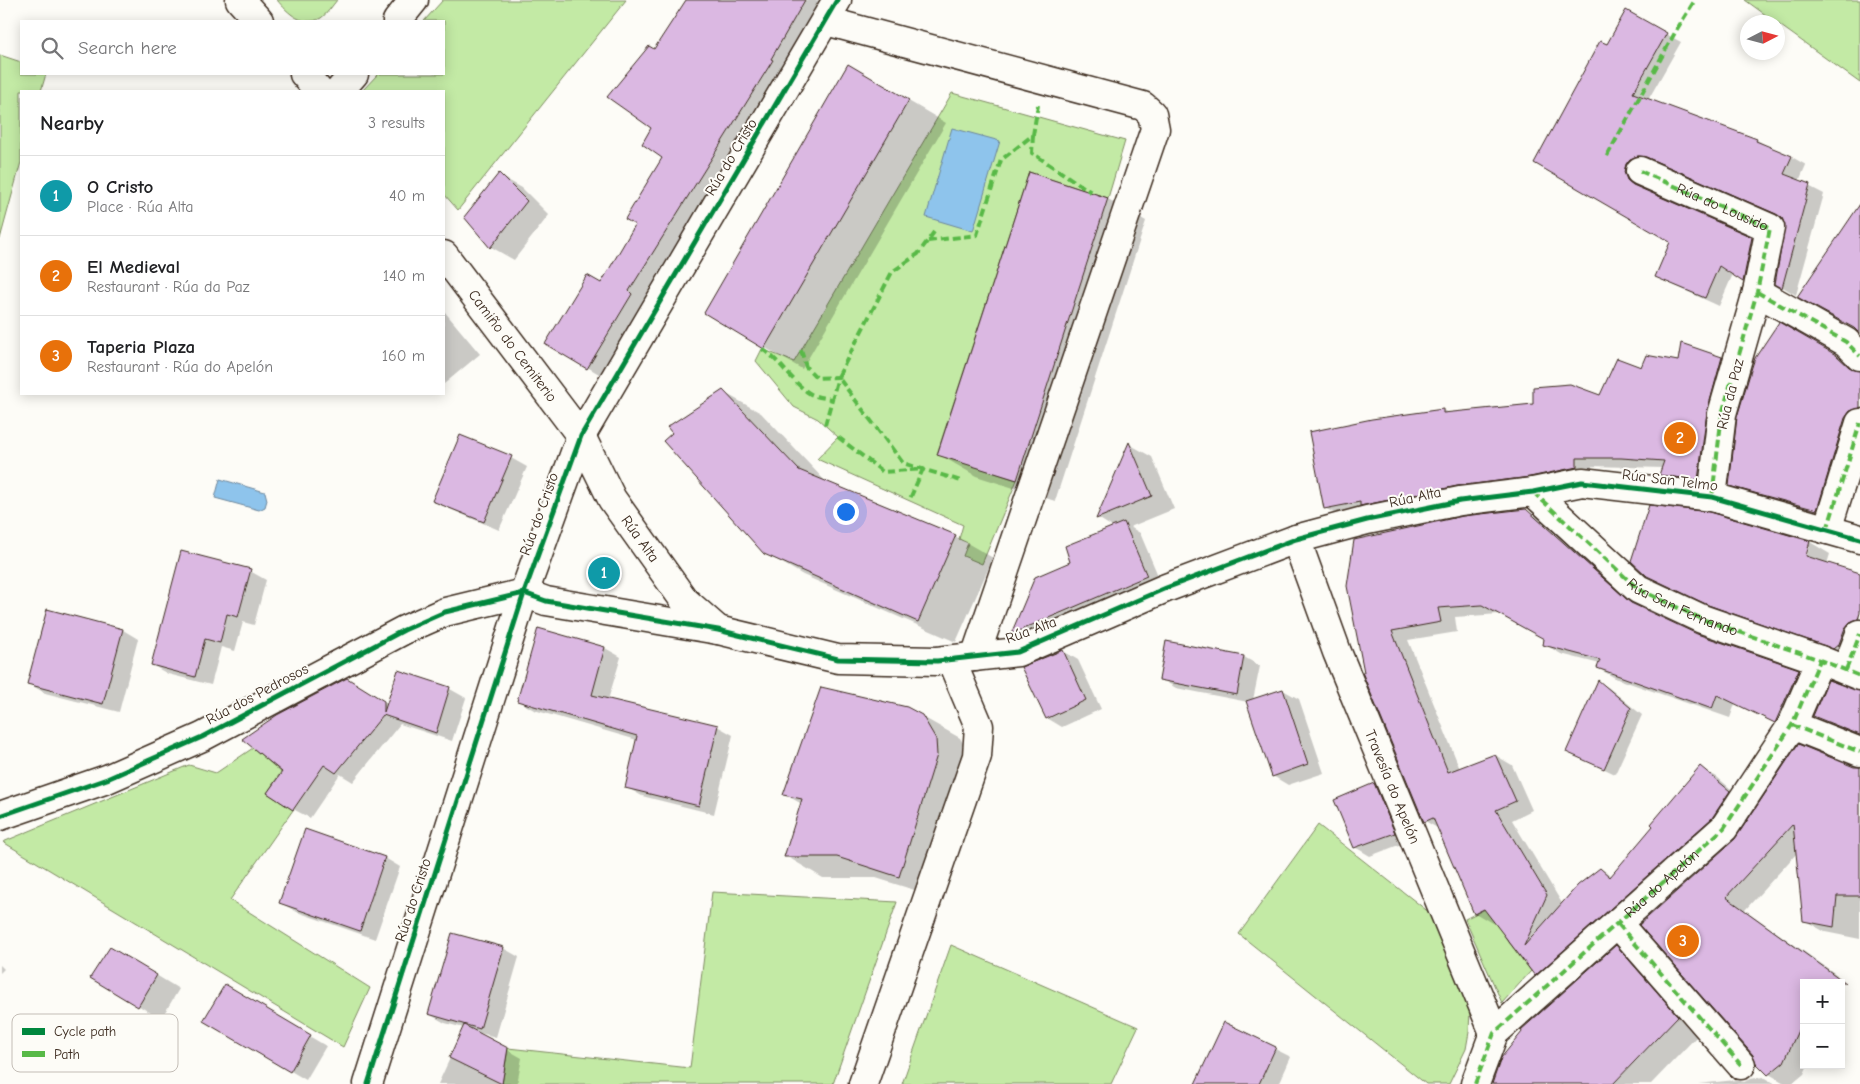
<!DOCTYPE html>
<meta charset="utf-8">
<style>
:root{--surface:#fff;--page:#f6f6f6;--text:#202124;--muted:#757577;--line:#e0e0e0;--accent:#c8321e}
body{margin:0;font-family:"Comic Neue",sans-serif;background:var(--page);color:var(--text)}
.controls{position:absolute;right:15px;bottom:15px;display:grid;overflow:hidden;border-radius:0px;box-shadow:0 2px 12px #0003}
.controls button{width:45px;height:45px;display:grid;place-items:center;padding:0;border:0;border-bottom:1px solid var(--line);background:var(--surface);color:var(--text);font:25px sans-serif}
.compass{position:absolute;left:1740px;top:15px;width:45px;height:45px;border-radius:50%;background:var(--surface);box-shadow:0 2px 12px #0003;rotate:84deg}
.you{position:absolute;left:845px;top:511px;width:18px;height:18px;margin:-12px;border:4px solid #fff;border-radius:50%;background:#1a73e8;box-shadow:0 0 0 8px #1a73e833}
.badge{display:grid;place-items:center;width:32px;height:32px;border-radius:50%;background:var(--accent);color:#fff;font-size:16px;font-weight:700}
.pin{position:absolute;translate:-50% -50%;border:2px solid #fff;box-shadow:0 1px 5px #0006}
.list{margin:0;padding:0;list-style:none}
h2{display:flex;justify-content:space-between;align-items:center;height:65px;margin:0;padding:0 20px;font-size:21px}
h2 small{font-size:16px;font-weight:400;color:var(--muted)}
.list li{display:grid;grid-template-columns:32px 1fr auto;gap:15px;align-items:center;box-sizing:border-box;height:80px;padding:0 20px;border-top:1px solid var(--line)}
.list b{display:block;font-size:19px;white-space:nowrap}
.list p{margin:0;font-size:16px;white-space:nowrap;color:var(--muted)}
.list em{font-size:16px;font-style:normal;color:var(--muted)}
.icon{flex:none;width:28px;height:28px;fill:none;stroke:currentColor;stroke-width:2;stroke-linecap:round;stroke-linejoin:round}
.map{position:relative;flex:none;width:1860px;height:1084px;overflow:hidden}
.search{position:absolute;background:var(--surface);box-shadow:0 2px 12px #0003;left:20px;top:20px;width:425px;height:55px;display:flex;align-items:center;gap:12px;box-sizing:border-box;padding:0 18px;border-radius:0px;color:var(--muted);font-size:19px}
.panel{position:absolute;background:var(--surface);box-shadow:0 2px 12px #0003;left:20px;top:90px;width:425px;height:305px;border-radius:0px}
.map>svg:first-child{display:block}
.green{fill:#c3eaa5;stroke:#7f8a62}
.water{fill:#8ec4ec;stroke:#6d869a}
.shadow{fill:#0003;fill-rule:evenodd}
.building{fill:#dbb8e2;stroke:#3b2a1e}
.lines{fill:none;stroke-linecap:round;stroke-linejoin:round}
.street-casing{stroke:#3b2a1e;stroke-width:31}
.street{stroke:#fdfcf7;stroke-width:28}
.quiet{stroke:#58b947;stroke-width:4;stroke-dasharray:8 4;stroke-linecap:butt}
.cycleway-casing{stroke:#fdfcf7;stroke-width:8}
.cycleway{stroke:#00873e;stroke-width:5}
.labels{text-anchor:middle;stroke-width:4;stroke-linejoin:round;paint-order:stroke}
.street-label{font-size:15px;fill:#3b2a1e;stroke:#fdfcf7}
.key{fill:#fdfcf7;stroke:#c3bdb6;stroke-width:1}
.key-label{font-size:14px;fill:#3b2a1e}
</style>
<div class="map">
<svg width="1860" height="1084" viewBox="0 0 1860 1084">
<rect width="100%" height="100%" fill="#fdfcf7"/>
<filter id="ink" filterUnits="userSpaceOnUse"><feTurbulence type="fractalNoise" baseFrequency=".02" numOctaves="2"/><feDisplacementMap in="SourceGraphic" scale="10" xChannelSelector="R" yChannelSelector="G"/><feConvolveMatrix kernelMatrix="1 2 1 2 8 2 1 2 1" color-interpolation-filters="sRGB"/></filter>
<g filter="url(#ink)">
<!-- green -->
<g class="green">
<path d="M277,0H337C332,6 327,14 321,18C303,28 288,13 277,0Z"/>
<polygon points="443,0 626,0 458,210 444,194 444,91 362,91 378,74 444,74 444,21 424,21"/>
<polygon points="1745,0 1860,0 1860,83"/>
<polygon points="0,55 21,62 21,74 46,74 41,91 21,91 21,162 0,239"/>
<polygon points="952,93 1125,141 1108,198 1029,172 937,454 1017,480 982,564 963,556 968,543 959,539 963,525 817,459 838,437 818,419 794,407 756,361 762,349 794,362"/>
<polygon points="253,748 281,772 267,793 293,810 230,900 370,988 343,1047 3,842 189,765 216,773"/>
<polygon points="1318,825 1430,913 1470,1009 1469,1032 1466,1049 1449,1084 1426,1084 1239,934"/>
<polygon points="712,892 897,902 833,1084 502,1084 508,1048 690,1068"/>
<polygon points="1495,904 1502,918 1505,937 1531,971 1502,1003 1465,919"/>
<polygon points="951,945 1138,1027 1111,1084 902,1084"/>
</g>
<!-- water -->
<g class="water">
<polygon points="952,128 1000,141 973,231 926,217"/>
<polygon points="220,479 265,492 267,500 265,507 259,510 215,498"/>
</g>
<!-- shadow -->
<g class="shadow">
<polygon points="688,0 826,0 604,377 547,343 602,285 637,225 664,158 653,128 654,50"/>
<polygon points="1666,34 1681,42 1648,100 1757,140 1771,148 1792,157 1806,165 1799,181 1824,194 1796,295 1776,283 1786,223 1783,217 1662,164 1654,163 1638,181 1641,189 1752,238 1766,247 1758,288 1733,274 1719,306 1671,284 1657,276 1671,242 1536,163 1607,46"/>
<polygon points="849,66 946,123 802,369 705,313"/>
<polygon points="1030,173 1108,199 1146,221 1055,501 976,476 938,454"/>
<polygon points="499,175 522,188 549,215 514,260 491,247 466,217"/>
<polygon points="444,311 480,354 444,384"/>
<polygon points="1780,324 1856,367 1860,371 1860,445 1836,521 1750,496 1730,485"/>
<polygon points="1722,358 1737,367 1714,488 1676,483 1660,475 1663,468 1592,466 1592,476 1341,517 1325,508 1443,410 1450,414 1600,396 1641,368"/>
<polygon points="723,392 761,413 827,483 955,536 993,558 956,642 803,575 765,553"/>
<polygon points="1129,444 1152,457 1174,509 1130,527 1140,533 1162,585 1027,642 1012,633 1072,562 1114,528 1098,518"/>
<polygon points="511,458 527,467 499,530 450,509 434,500"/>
<polygon points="1525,510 1543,520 1644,610 1696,635 1798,670 1815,680 1792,731 1735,704 1730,718 1615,678 1598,668 1600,664 1561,654 1544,644 1545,639 1500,614 1455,617 1457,632 1408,640 1460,769 1495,755 1512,765 1532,810 1512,820 1563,905 1601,869 1612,876 1655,826 1700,768 1717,777 1746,802 1552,985 1535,975 1495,922 1492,923 1475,913 1439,829 1425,821 1365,672 1348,586"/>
<path d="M1810,542L1830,554L1827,564L1860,575V656L1858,661L1730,616L1669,587L1648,575ZM1807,546H1810L1805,562Z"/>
<polygon points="250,571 266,580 254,625 243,622 235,651 221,647 211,685 168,674 152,665"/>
<polygon points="48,611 123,630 138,639 119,712 45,693 29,684"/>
<polygon points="539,629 605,648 621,657 608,700 717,726 733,735 714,814 642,796 626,787 637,740 534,710 518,701"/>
<polygon points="1167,642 1244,657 1260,666 1253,700 1283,690 1299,699 1324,773 1288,785 1273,776 1248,702 1176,688 1161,679"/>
<polygon points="1063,651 1078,660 1101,709 1062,727 1047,718"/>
<polygon points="1599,682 1609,688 1642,715 1615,774 1567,751"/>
<polygon points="364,689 388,704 450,689 466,698 452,741 400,724 353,782 340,774 310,818 293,809"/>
<polygon points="1860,693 1860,738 1835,728 1814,716"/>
<polygon points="907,708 960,738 973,762 937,897 876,878 823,878 786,856 802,804 784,794"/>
<polygon points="1854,768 1860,768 1860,939 1825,932 1804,920 1797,853 1745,910 1837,975 1836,983 1804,983 1804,1065 1808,1065 1804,1074 1792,1084 1786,1084 1769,1074 1754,1054 1641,925"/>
<polygon points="1374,785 1390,794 1409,841 1370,856 1355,847"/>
<polygon points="306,831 385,858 400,867 375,939 297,912 281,903"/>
<polygon points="1616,947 1640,961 1702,1031 1651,1084 1493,1084"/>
<polygon points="503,948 519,957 496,1037 476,1032 522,1058 517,1084 438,1084 464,1028 445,1023 429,1014"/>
<polygon points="133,961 179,989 161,1019 92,978"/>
<polygon points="0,965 4,969 0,973"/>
<polygon points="225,986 326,1046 306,1080 204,1020"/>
<polygon points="1225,1024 1291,1057 1279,1084 1196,1084"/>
<polygon points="1763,1077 1775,1084 1698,1084 1735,1080 1744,1082 1750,1079"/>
</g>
<!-- building -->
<g class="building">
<polygon points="686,0 805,0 771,59 773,60 629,291 632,294 587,369 545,344 587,275 601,283 635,225 625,219 662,158 642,144 651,128 607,97 649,46 654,49"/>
<polygon points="1626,10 1667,33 1633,93 1757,139 1756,141 1792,156 1784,174 1810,184 1782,288 1775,284 1785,225 1782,218 1776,214 1646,157 1638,156 1630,159 1626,164 1624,172 1627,180 1633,185 1752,237 1743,282 1719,266 1705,298 1655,277 1670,242 1534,163 1600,41 1607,44"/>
<polygon points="848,64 909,100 764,349 704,313"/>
<polygon points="1029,172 1108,198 1017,480 937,455"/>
<polygon points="499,173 527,201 490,248 464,217"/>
<polygon points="1860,204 1860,334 1854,328 1797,297"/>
<polygon points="1779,322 1836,355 1849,367 1860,371 1860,408 1850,411 1845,418 1817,510 1729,486 1737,417 1752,367 1755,358"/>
<polygon points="1681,343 1722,357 1707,412 1698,480 1659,475 1664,461 1621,458 1577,458 1577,467 1530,477 1457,486 1360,506 1360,502 1324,509 1309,432 1372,419 1443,409 1443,413 1533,404 1533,387 1570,384 1600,395 1617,358 1641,367 1646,355 1678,361"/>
<polygon points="723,390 799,470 956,535 918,622 764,554 663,441 672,433 667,427"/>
<polygon points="460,435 512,456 484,522 432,501"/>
<polygon points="1129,442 1152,496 1096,519"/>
<polygon points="1649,505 1709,512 1810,541 1806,556 1860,573 1860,613 1858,619 1850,622 1845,628 1839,644 1833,649 1708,605 1647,576 1631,561"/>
<polygon points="1526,509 1631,603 1697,634 1799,669 1775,723 1717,695 1712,709 1597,668 1600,660 1543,645 1544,639 1482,605 1438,608 1441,622 1392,631 1448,772 1495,754 1516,801 1496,810 1547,895 1524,946 1578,885 1600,868 1610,877 1653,826 1651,824 1700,766 1730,791 1712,818 1535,976 1484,909 1474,914 1433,818 1424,822 1362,672 1364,672 1347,586 1354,540 1463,516"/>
<polygon points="1124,522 1147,576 1011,634 1035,577 1070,562 1065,546"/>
<polygon points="181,551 251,569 238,617 227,614 220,643 205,639 195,677 151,665"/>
<polygon points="47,609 123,629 103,704 27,684"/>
<polygon points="538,628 605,647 592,695 718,725 699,806 625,788 637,736 517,701"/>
<polygon points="1166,641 1244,656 1237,695 1159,680"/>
<polygon points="1063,650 1086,700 1046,719 1021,667"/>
<polygon points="398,670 450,687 436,733 383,715 336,773 324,765 293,810 267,793 282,772 242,739 277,715 347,678 384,701 384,712"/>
<polygon points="1598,680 1631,708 1604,769 1566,752"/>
<polygon points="1828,680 1860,691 1860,735 1813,716"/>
<polygon points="821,687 907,707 922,715 936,739 937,755 899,877 837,857 784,857 802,799 783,795"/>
<polygon points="1283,689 1308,764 1272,777 1246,701"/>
<polygon points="1798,744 1854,767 1860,767 1860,896 1837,896 1834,927 1803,921 1793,824 1726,897 1846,983 1804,983 1804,1017 1784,1062 1768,1075 1756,1063 1753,1055 1639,925 1735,839"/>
<polygon points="1374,783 1395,833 1354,848 1334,800"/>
<polygon points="305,829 385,857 360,931 279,903"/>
<polygon points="452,933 504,947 480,1029 428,1014"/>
<polygon points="1616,945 1678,1016 1613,1084 1492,1084 1501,1058 1522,1032 1521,1030"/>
<polygon points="110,947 157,975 138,1007 90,978"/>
<polygon points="225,984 311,1035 290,1072 203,1021"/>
<polygon points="1224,1022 1276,1047 1259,1084 1195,1084"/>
<polygon points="464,1025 508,1048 502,1084 449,1058"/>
</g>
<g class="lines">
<defs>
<g id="street">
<polyline points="240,0 259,21"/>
<polyline points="397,21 414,0"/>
<polyline points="826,21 1143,106 1152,114 1155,129 975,657"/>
<polyline points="304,74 319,91"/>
<polyline points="339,91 354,74"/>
<polyline points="1640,171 1770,228 1757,292 1722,414 1712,497"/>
<path id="s1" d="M444,255L581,436L612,499L684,600L718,630"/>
<polyline points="1757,292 1846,342 1860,356"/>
<polyline points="1533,492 1638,589 1702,619 1820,660 1860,676"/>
<polyline points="1827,530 1860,423"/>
<path id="s2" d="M1296,539L1337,652L1494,1033"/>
<polyline points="1846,670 1860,634"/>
<polyline points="1792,725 1860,752"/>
<polyline points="0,816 107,779 202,737 404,630 445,612 524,593 546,601 718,630 838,659 937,661 1018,652 1166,588 1296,539 1367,520 1460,501 1533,492 1582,482 1712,497 1860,539"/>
<polyline points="1618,924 1741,1065"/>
<polyline points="368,1084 524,593 581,436 837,0"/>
<polyline points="863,1084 977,756 979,726 951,660"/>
<polyline points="1475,1084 1494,1033 1724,828 1792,725 1820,660"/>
</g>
</defs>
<!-- street casing -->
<use href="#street" class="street-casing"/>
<!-- street -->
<use href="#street" class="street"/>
<!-- quiet -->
<g class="quiet">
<polyline points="1033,135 1032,153 1091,192"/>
<polyline points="1607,156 1677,29 1695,0"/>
<path id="s3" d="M1640,171L1770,228L1757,292L1722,414L1712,497"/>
<polyline points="934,232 918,254 892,272 838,377 903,463 961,481"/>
<polyline points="928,241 977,235 1001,160 1033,135 1038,105"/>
<polyline points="1757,292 1846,342 1860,356"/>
<path d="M762,349C780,360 791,381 809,393C815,397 825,398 832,399"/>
<polyline points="801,350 806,367 817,378 838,377 825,425"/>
<polyline points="838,437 883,472 923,469 909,501"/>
<path id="s4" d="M1533,492L1638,589L1702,619L1820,660L1860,676"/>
<polyline points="1827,530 1860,423"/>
<polyline points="1846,670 1860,634"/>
<polyline points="1792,725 1860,752"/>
<polyline points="1618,924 1741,1065"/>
<path id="s5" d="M1475,1084L1494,1033L1724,828L1792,725L1820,660"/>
</g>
<defs>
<g id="cycleway">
<polyline points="0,816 107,779 202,737 404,630 445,612 524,593 546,601 718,630 838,659 937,661 1018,652 1166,588 1296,539 1367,520 1460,501 1533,492 1582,482 1712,497 1860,539"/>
<polyline points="368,1084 524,593 581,436 837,0"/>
</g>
</defs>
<!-- cycleway casing -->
<use href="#cycleway" class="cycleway-casing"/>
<!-- cycleway -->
<use href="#cycleway" class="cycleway"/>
</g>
</g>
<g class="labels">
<!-- street labels -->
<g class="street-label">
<text transform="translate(731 157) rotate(-59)" y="5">Rúa do Cristo</text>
<text dy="5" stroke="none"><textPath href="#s3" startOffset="90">Rúa do Lousido</textPath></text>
<text dy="5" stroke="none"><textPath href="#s1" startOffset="114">Camiño do Cemiterio</textPath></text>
<text transform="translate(1730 394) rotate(-76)" y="5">Rúa da Paz</text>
<text transform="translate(1670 480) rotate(7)" y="5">Rúa San Telmo</text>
<text transform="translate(1415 497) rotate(-12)" y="5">Rúa Alta</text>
<text transform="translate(539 514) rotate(-70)" y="5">Rúa do Cristo</text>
<text dy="5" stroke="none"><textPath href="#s1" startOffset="346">Rúa Alta</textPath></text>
<text dy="5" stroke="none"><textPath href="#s4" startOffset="191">Rúa San Fernando</textPath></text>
<text transform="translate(1031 630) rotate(-20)" y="5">Rúa Alta</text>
<text transform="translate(257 694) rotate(-28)" y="5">Rúa dos Pedrosos</text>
<text dy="5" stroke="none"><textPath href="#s2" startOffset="266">Travesía do Apelón</textPath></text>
<text dy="5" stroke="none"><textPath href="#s5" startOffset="279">Rúa do Apelón</textPath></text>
<text transform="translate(413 900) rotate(-72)" y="5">Rúa do Cristo</text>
</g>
</g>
<!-- legend -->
<rect x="12" y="1014" width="166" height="58" rx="8" class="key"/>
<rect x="22" y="1028" width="23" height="7" fill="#00873e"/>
<rect x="22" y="1051" width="23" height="6" fill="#58b947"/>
<g class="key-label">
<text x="54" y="1036">Cycle path</text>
<text x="54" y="1059">Path</text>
</g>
</svg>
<div class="controls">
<button>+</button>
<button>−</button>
</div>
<svg class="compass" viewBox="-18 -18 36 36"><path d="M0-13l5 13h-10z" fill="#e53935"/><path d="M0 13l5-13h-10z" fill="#757577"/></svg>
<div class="you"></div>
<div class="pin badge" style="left:604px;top:573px;background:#0f9aa8">1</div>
<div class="pin badge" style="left:1680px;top:438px;background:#e8710a">2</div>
<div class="pin badge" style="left:1683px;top:941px;background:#e8710a">3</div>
<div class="search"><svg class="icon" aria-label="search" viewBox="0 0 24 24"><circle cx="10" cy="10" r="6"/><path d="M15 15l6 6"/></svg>Search here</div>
<section class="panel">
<h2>Nearby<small>3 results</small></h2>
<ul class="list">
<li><span class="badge" style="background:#0f9aa8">1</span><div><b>O Cristo</b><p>Place · Rúa Alta</p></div><em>40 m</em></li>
<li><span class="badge" style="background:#e8710a">2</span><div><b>El Medieval</b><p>Restaurant · Rúa da Paz</p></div><em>140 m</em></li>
<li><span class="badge" style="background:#e8710a">3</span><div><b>Taperia Plaza</b><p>Restaurant · Rúa do Apelón</p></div><em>160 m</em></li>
</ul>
</section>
</div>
